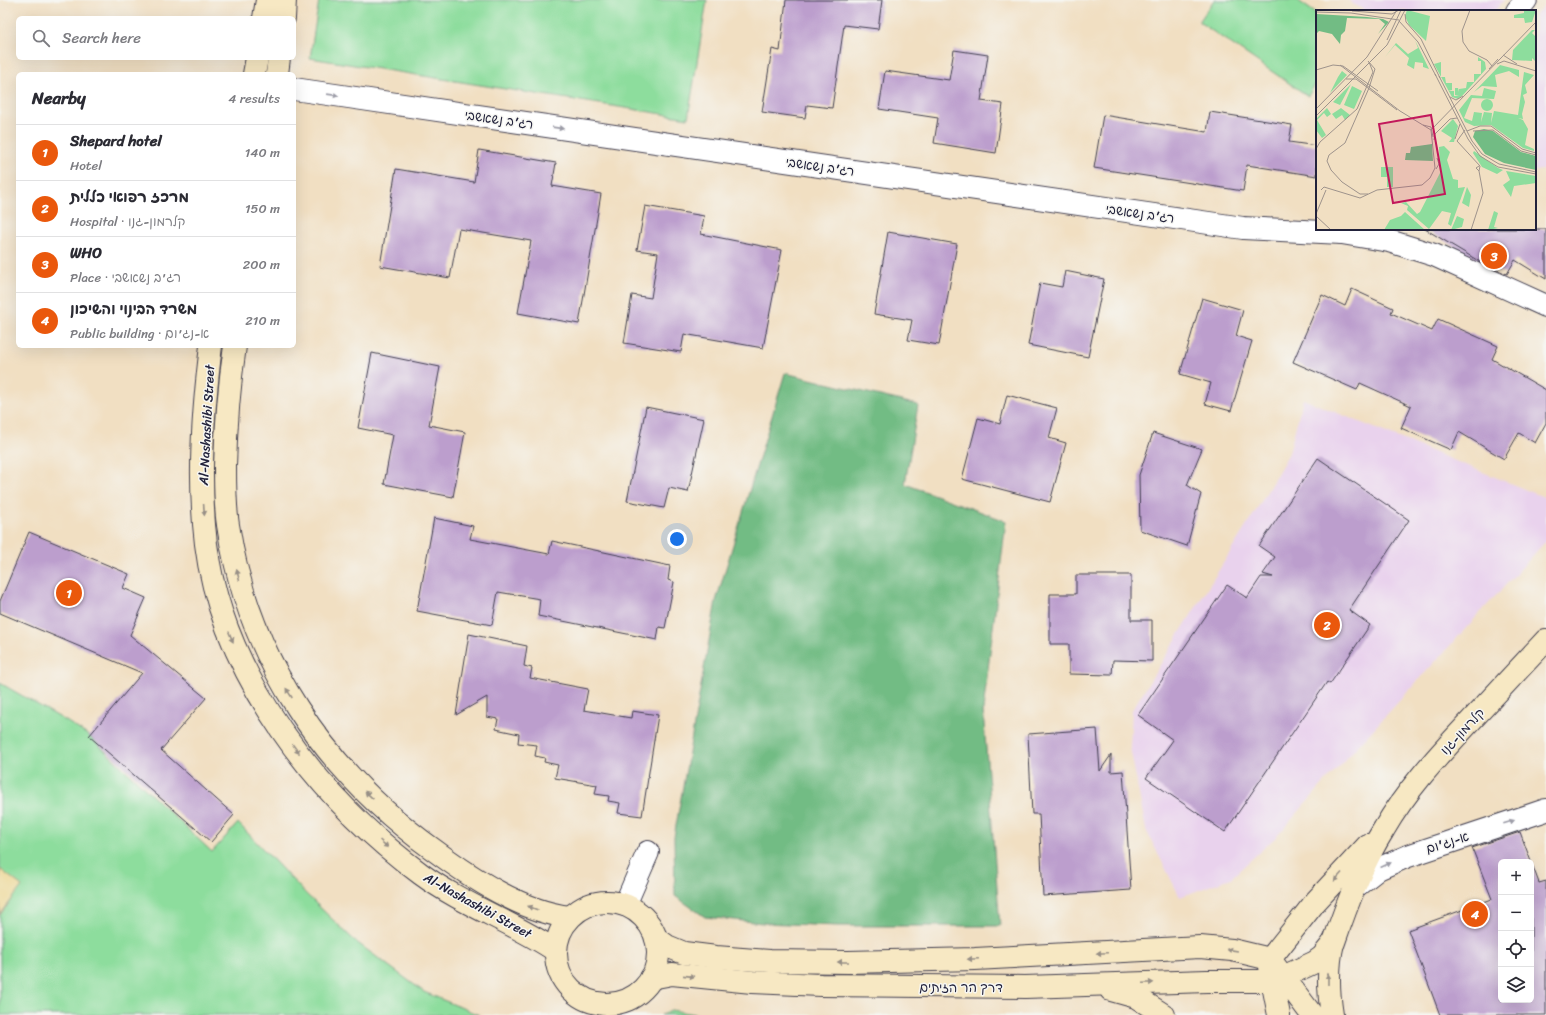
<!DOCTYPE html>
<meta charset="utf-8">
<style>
:root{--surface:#fff;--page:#f2f2f3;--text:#2b2b33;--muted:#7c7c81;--line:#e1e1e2;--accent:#ea580c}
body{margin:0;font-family:Sriracha,"Playpen Sans Hebrew",sans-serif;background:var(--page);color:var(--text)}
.controls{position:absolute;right:12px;bottom:12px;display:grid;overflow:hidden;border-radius:6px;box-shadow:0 4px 16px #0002}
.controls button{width:36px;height:36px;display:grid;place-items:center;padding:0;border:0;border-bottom:1px solid var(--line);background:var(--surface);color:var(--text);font:20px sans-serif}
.you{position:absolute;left:677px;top:539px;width:14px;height:14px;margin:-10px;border:3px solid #fff;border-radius:50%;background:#1a73e8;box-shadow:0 0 0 6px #1a73e833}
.badge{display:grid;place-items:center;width:26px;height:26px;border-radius:50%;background:var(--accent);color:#fff;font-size:13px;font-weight:700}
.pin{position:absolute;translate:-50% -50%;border:2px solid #fff;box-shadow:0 1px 4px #0006}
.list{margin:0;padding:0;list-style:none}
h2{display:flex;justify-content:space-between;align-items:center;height:52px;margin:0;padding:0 16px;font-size:17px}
h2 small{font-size:13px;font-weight:400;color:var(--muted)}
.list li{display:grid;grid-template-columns:26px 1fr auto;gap:12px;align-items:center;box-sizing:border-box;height:56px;padding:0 16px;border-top:1px solid var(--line)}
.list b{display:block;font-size:15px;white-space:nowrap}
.list p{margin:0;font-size:13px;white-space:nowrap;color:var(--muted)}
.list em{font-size:13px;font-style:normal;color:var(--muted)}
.icon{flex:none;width:22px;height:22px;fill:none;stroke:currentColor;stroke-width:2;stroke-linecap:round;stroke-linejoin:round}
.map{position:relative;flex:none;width:1546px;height:1015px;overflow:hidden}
.search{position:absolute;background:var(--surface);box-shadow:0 4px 16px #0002;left:16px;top:16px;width:280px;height:44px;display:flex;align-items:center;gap:10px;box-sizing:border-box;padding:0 14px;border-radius:6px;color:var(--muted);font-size:15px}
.panel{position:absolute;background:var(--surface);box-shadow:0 4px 16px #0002;left:16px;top:72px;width:280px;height:276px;border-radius:6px}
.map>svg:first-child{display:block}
.built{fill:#e9d2ed}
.green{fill:#8ddd9d;stroke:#58806c}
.forest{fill:#72bc84;stroke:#4a6f60}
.sand{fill:#eeda9e;stroke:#887e6c}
.building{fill:#bc9ecd;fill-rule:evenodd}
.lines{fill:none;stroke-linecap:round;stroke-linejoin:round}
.street-casing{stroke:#413e4f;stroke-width:24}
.secondary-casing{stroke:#413e4f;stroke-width:24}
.street{stroke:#fff;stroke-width:22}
.secondary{stroke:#f7e8c3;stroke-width:22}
.oneway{fill:#9c9ca7}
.oneway2{fill:#978f86}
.labels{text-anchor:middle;stroke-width:3;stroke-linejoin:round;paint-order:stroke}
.street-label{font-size:13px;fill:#22223b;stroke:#f6f6f2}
.inset-road{fill:none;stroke:#9e938c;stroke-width:1}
.view{fill:#c2185b;fill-opacity:0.15;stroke:#c2185b;stroke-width:2}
.inset-edge{fill:none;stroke:#22223b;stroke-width:2}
</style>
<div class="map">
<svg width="1546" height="1015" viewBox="0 0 1546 1015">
<rect width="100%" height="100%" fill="#f6f6f2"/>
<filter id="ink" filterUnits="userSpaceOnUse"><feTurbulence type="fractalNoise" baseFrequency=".025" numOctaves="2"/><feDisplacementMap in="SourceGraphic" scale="8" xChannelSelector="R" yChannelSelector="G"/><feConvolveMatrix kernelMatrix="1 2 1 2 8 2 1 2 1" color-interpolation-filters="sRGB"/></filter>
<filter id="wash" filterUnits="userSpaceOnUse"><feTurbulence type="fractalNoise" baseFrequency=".012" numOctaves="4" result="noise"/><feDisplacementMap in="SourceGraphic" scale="16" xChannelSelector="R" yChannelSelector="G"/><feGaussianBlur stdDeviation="0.9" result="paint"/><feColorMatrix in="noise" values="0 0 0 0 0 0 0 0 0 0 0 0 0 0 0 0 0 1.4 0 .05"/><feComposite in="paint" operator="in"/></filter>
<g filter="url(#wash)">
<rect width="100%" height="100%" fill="#f1dfc2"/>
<!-- built -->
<g class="built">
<polygon points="1348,0 1504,0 1495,11 1365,11"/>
<polygon points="1546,3 1546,169 1535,171 1535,16"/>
<polygon points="1303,399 1546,498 1546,541 1324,783 1277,836 1231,878 1180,897 1146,830 1130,747 1132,710 1257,509 1289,453"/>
</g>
<!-- green -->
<g class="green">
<polygon points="319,0 707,0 688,118 310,58"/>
<polygon points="1214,0 1297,0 1317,14 1317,82 1308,96 1199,22"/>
<polygon points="0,683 66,721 89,736 212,852 238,823 307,895 355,941 424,992 479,1015 0,1015"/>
<polygon points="671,1010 701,1015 661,1015"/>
</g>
<!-- forest -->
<polygon class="forest" points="785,373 918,405 905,484 1006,521 983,710 1000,926 838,926 763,923 705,917 675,896 674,837 716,601"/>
<!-- sand -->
<polygon class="sand" points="0,869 22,886 0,915"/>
<g id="blocks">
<!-- building -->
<g class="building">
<polygon points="786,0 882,0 878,29 844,25 832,108 807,105 805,118 762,112 772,49 780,51"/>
<polygon points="954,50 988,55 981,101 1003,104 996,153 934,143 938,118 879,109 885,71 949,80"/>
<polygon points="1210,112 1292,125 1289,142 1317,146 1317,176 1247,165 1243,191 1094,168 1103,115 1207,132"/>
<polygon points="479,150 556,163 552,186 601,194 579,324 518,313 531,241 459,229 450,278 380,266 396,169 474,182"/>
<polygon points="645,206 704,216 701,234 782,250 763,348 684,334 681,352 624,343 632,295 651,298 658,253 637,250"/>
<polygon points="1425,229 1546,229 1546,279 1515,260 1507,274 1482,263"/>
<polygon points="888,232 957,244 939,345 908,340 912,320 874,314"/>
<polygon points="1065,271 1104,279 1088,357 1028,345 1040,283 1062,287"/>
<polygon points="1352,289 1393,308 1391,313 1432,331 1438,319 1498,346 1492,359 1546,390 1546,423 1535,443 1519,433 1504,459 1459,432 1451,450 1401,428 1411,406 1360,383 1357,390 1293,362 1322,295 1345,306"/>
<polygon points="1202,298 1243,310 1236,336 1252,341 1231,411 1205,404 1211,383 1180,374"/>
<polygon points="372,353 440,367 429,425 465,432 453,497 384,484 393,435 358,428"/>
<polygon points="1007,395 1057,408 1049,438 1066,443 1050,502 962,479 978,418 1000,424"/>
<polygon points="646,407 704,419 688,492 669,488 664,508 627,501"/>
<polygon points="1153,433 1202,449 1187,485 1201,494 1187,546 1140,530 1139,475"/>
<polygon points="1318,458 1409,520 1349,610 1370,625 1330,684 1327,682 1225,832 1146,778 1173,740 1138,715 1227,585 1247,598 1261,577 1273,577 1263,574 1275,557 1259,546"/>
<polygon points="434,518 473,526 470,539 549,554 552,541 670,566 668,580 674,582 665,628 659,627 657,640 538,616 540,599 498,592 492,625 417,611"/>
<polygon points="29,532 129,574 123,588 146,598 130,635 206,698 161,750 234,815 211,842 89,736 142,673 0,613 0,601"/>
<polygon points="1076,575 1131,575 1131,620 1152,620 1152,661 1113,660 1112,675 1069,674 1069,644 1050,644 1050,594 1076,594"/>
<polygon points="469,634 527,646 524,666 532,668 530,678 588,689 584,710 631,718 632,711 658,715 642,816 618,813 620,803 608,801 609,796 595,794 597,785 555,778 558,765 544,762 545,758 535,756 537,745 518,743 519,734 496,729 498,719 487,717 487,697 456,715"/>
<polygon points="1097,729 1100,771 1111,755 1111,772 1123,771 1131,890 1043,896 1039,814 1032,814 1028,734"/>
<path d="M1520,832L1539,883L1546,881V1015H1440L1408,930L1492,899L1472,848ZM1501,862H1531V1000H1501Z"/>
</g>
</g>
</g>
<g filter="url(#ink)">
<use href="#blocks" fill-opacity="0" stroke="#413e4f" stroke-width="1"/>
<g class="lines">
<defs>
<g id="street">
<polyline points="1517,11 1526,0"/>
<polyline points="294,89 1243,228 1342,233 1344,229"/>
<polyline points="1342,233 1389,241 1434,255 1546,306"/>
<polyline points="1355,887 1378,869 1408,856 1546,810"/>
<polyline points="625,905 648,852"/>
</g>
<g id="secondary">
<polyline points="264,18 267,0"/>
<polyline points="284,18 285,0"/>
<polyline points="254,74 257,58"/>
<polyline points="277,74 279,58"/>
<path d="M211,346C203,411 198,478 206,544C222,674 318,798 421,874C463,905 513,922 556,951"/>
<path d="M235,346C229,386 226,426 225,466C225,486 225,506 228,525C248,658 325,772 434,850C472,878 523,912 570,917"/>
<circle cx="607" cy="953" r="51"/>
<polyline points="656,938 667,946 684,953 716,957 770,961 848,962 975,959 1200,947 1232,950 1270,959"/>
<polyline points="1270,959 1316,901 1368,845"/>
<polyline points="1270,966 1272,980 1279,1015"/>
<polyline points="1275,966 1312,1015"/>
<path d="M651,978L672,974L752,982L821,985L1025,987L1207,981H1262L1283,977L1315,962L1322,957L1334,942C1347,904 1362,864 1384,829C1406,791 1436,758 1465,727C1492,698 1519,669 1546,640"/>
<polyline points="1111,990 1136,997 1164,1015"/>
<path d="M1332,1015C1328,990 1327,968 1333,943"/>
</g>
</defs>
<!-- street casing -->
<use href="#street" class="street-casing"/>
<!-- secondary casing -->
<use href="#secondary" class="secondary-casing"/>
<!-- street -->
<use href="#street" class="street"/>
<!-- secondary -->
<use href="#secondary" class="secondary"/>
</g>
<!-- one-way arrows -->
<defs><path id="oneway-solid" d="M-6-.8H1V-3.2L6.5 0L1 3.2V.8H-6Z"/></defs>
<g class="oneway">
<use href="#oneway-solid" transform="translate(333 95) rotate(8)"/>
<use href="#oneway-solid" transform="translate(558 128) rotate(8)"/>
<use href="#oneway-solid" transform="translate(1509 822) rotate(-18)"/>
<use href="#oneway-solid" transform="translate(1386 865) rotate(-25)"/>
</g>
<g class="oneway2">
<use href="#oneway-solid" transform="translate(204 510) rotate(86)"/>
<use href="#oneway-solid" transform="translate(238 575) rotate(-104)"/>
<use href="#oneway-solid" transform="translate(231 637) rotate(67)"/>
<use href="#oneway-solid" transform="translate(289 693) rotate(-123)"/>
<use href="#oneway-solid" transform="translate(296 749) rotate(54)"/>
<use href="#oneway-solid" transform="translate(369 795) rotate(-137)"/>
<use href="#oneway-solid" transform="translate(384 844) rotate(42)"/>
<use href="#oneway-solid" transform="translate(1338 877) rotate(132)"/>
<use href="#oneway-solid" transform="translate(533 908) rotate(-159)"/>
<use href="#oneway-solid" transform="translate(1232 950) rotate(-171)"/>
<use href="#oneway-solid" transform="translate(1102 953) rotate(177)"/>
<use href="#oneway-solid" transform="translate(973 959) rotate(178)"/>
<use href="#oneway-solid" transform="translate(843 962) rotate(-180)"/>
<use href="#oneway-solid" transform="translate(689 976) rotate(6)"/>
<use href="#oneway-solid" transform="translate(1328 979) rotate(-90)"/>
<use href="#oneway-solid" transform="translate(1148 983) rotate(-3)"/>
</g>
</g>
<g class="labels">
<!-- street labels -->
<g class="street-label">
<text transform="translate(499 119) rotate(8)" y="5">רג'ב נשאשבי</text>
<text transform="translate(820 166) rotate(8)" y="5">רג'ב נשאשבי</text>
<text transform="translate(1140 213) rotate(8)" y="5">רג'ב נשאשבי</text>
<text transform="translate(206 425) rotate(-87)" y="5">Al-Nashashibi Street</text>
<text transform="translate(1462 731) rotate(-47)" y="5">קלרמון-גנו</text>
<text transform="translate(1447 842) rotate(-18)" y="5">א-נג'ום</text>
<text transform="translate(478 905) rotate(29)" y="5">Al-Nashashibi Street</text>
<text x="961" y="992">דרך הר הזיתים</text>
</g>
</g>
<!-- overview -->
<g transform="translate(1316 10)">
<rect width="220" height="220" fill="#f1dfc2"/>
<path d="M91,0L114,6L110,31L93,15L89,6ZM208,0H220L216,12L209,13L208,8H198V5L208,3ZM216,20H219L216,23L220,27V52L216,48V51L196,50L197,40ZM99,30L113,59L107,57V53L99,52L98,59L91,55L93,48L79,35L69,47L80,33L92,44L102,38ZM162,47L169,52L170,59L147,85L142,89L136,87L118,54L125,52V67H129L130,73H136V80L132,81H138V86H143L139,85V78H142L143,82V79L150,78L151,72H158V64H165V51H162ZM184,55L203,60V67L193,61L179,65L181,77L166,76L158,82ZM26,61L31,65L14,83L22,67ZM208,62L218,65L209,75L211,83L207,85L209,92L206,104L207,109L202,108L207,110L212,119L209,135L218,139V141L207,138L175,115L158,116L149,112L143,100L155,85L166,86L168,78L180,81L178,89L156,88L148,108L156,111L158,102L166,103L165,112L168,102L176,103L175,113L178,101L202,105ZM35,74L24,95L17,92ZM36,76L46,81L38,99L28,95ZM165 95a6 6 0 1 1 12 0a6 6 0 1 1-12 0ZM11,98L15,104L11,107L8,103L1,110L10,125L6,128L0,120V109ZM25,98L34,105L29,110L26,105L20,109L16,104ZM137,109L142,116L138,132H133L136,128L125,121ZM128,136L134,142L131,150L137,169L142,170V178L149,177L135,216L132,214L135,203L126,201L113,219L91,200L92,196L85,193L90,192L101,204L104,202L124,163L123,137ZM158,141L182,158L187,160L181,164L166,157L157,143ZM65,157H77V177H71V167H65ZM190,161L220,166V173L198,176L195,187L187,175L194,170ZM151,177L155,185L153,197L146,193ZM178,201L182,203L178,217L182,218L172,220ZM89,202L109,220H68L74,210L85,206ZM141,206L148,209L146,217L135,220Z" fill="#8ddd9d"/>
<path d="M0,4L51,7L67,9L73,12L62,24L69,14L63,9L31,8L29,21L25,25L24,34L16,24L3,21L0,24ZM168,119L177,121L205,142L220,146V160L188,153L169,144L157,127L159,121ZM116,134L117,151L89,150L90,143H94L95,137Z" fill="#72bc84"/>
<path class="inset-road" d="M154,0L146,21L147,32L153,41L171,50L176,56M36,1L76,4L83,0M0,2L35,3M35,3L83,10M89,4L90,12L105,29L124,68M83,11L102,32L120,66M71,30L85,0M187,45L201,54M181,54L188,51L220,61M24,55L84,101L115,120M173,59L182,49M0,60L17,55L27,56L62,81M119,64L152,129L164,146L182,157L220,164M123,66L156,131L166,144L183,154L220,162M30,69H40L81,100M134,87L140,90L147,86M0,99L51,47L81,0M0,106L71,35L89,0M107,115L115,117L117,127M115,120L220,12M149,120L141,131L164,156L163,161M151,121L164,116H175L206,139L220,143M157,121L177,120L205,141L220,145M139,129L144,114M118,130L119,124L134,109L141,108M0,139L4,132L41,99L57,62L53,52M120,159L123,154L121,148M5,180L8,177L44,188L61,180L106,175L114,168L119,158L115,120M52,184H44L26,172L15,160L11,151L13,145L29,133L53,78L59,59L52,51M0,204L10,180M0,206L15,220M155,220L167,183L163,161L160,158L163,156"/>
<path class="view" d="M115,105L129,184L77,193L63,114Z"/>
<rect width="220" height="220" class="inset-edge"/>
</g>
</svg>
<div class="controls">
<button>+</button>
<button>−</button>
<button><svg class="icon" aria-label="locate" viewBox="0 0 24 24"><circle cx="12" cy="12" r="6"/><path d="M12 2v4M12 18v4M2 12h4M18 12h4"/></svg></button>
<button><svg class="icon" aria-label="layers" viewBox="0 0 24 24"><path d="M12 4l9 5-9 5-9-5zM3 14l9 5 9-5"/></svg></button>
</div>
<div class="you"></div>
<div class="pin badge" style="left:69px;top:593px">1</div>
<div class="pin badge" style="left:1327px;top:625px">2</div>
<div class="pin badge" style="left:1494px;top:256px">3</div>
<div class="pin badge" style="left:1475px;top:914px">4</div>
<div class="search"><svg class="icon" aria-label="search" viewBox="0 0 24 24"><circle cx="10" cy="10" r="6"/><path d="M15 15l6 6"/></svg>Search here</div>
<section class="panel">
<h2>Nearby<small>4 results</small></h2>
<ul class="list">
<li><span class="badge">1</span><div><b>Shepard hotel</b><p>Hotel</p></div><em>140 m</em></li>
<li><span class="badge">2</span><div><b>מרכז רפואי כללית</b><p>Hospital · קלרמון-גנו</p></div><em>150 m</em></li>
<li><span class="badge">3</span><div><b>WHO</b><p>Place · רג'ב נשאשבי</p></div><em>200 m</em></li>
<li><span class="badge">4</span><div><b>משרד הבינוי והשיכון</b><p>Public building · א-נג'ום</p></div><em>210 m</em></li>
</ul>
</section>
</div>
